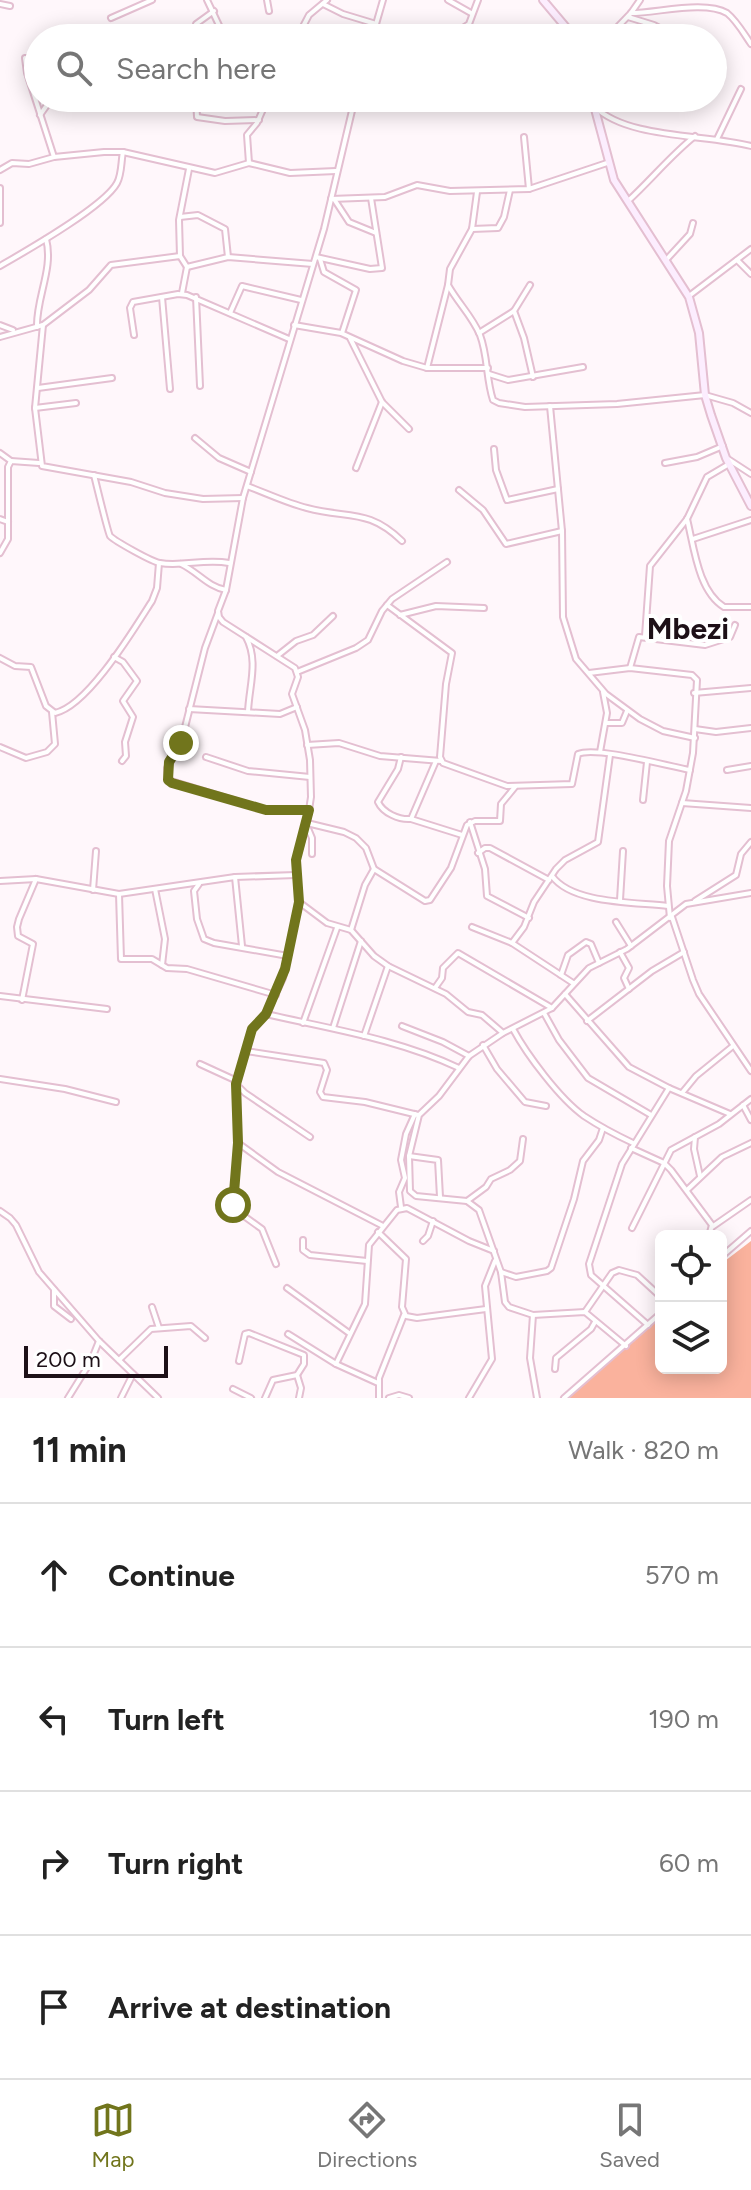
<!DOCTYPE html>
<meta charset="utf-8">
<style>
:root{--surface:#fff;--page:#f2f2f2;--text:#222;--muted:#767676;--line:#e0e0e0;--accent:#71751c}
body{margin:0;font-family:Figtree,sans-serif;background:var(--page);color:var(--text)}
.controls{position:absolute;right:24px;bottom:24px;display:grid;overflow:hidden;border-radius:12px;box-shadow:0 4px 20px #0003}
.controls button{width:72px;height:72px;display:grid;place-items:center;padding:0;border:0;border-bottom:2px solid var(--line);background:var(--surface);color:var(--text);font:40px sans-serif}
.scale{position:absolute;left:24px;bottom:20px;width:144px;box-sizing:border-box;padding-left:8px;border:4px solid #1d1017;border-top:0;font-size:22px;line-height:28px;white-space:nowrap;color:#1d1017;-webkit-text-stroke:6px #fff;paint-order:stroke}
.stop{position:absolute;width:24px;height:24px;margin:-18px;border:6px solid #71751c;border-radius:50%;background:#fff}
.stop.end{background:#71751c;border-color:#fff;box-shadow:0 2px 8px #0008}
.list{margin:0;padding:0;list-style:none}
h2{display:flex;justify-content:space-between;align-items:center;height:104px;margin:0;padding:0 32px;font-size:34px}
h2 small{font-size:26px;font-weight:400;color:var(--muted)}
.list li{display:grid;grid-template-columns:52px 1fr auto;gap:24px;align-items:center;box-sizing:border-box;height:144px;padding:0 32px;border-top:2px solid var(--line)}
.list b{display:block;font-size:30px;white-space:nowrap}
.list em{font-size:26px;font-style:normal;color:var(--muted)}
.icon{flex:none;width:44px;height:44px;fill:none;stroke:currentColor;stroke-width:2;stroke-linecap:round;stroke-linejoin:round}
.map{position:relative;flex:none;width:751px;height:1398px;overflow:hidden}
.search{position:absolute;background:var(--surface);box-shadow:0 4px 20px #0003;left:24px;right:24px;top:24px;height:88px;display:flex;align-items:center;gap:20px;box-sizing:border-box;padding:0 28px;border-radius:44px;color:var(--muted);font-size:30px}
.sheet{height:680px;background:var(--surface)}
nav{display:flex;justify-content:space-around;align-items:center;box-sizing:border-box;height:112px;border-top:2px solid var(--line);background:var(--surface);font-size:22px;color:var(--muted)}
nav a{display:grid;justify-items:center;gap:4px}
nav .on{color:var(--accent)}
.map>svg:first-child{display:block}
.forest{fill:#fab29d}
.lines{fill:none;stroke-linecap:round;stroke-linejoin:round}
.street-casing{stroke:#e4bfd1;stroke-width:8}
.secondary-casing{stroke:#e4bfd1;stroke-width:10}
.street{stroke:#fff;stroke-width:4}
.secondary{stroke:#fcedfe;stroke-width:6}
.route{stroke:#71751c;stroke-width:10}
.labels{text-anchor:middle;stroke-width:8;stroke-linejoin:round;paint-order:stroke}
.district-label{font-size:30px;font-weight:bold;fill:#1d1017;stroke:#fff}
</style>
<div class="map">
<svg width="751" height="1398" viewBox="0 0 751 1398">
<rect width="100%" height="100%" fill="#fff7fb"/>
<!-- forest -->
<polygon class="forest" points="751,1241 751,1398 567,1398 661,1316 661,1368 721,1368 721,1264"/>
<g class="lines">
<defs>
<g id="street">
<polyline points="207,0 225,38"/>
<polyline points="267,0 269,11"/>
<polyline points="448,0 471,13"/>
<polyline points="0,4 10,6"/>
<polyline points="323,4 343,14 376,24"/>
<path d="M631,13C657,13 705,0 727,13C737,21 744,34 751,44"/>
<polyline points="628,17 654,25 678,38"/>
<polyline points="111,18 152,0"/>
<polyline points="469,25 474,38"/>
<polyline points="140,38 145,37"/>
<polyline points="195,38 196,24 214,11"/>
<polyline points="297,38 309,15 327,0"/>
<polyline points="372,38 383,0"/>
<polyline points="447,38 469,24 478,0"/>
<polyline points="607,38 631,13 640,0"/>
<polyline points="25,58 27,73 54,157"/>
<polyline points="196,98 197,117 225,121 259,120"/>
<polyline points="450,98 451,103 457,106 486,98"/>
<path d="M595,107C628,139 706,134 751,146"/>
<polyline points="40,115 52,98"/>
<polyline points="524,137 529,189"/>
<polyline points="717,139 741,89"/>
<polyline points="249,163 247,135 257,123 268,98"/>
<polyline points="0,170 12,163 29,164 54,157 104,152 123,152 215,173 249,163 290,173 336,171"/>
<polyline points="0,188 0,223"/>
<path d="M477,192L472,229L450,269L448,285C458,303 472,316 480,335C488,356 486,379 493,400L499,403L525,407L617,404L705,395L733,403L751,413"/>
<polyline points="331,199 385,197 417,185 450,191 529,189 607,163"/>
<polyline points="334,199 349,222 376,233"/>
<path d="M628,201C651,180 670,156 695,136"/>
<polyline points="180,217 198,215 225,229 228,257"/>
<polyline points="472,229 498,228 504,217 510,190"/>
<polyline points="180,256 179,220 189,169"/>
<polyline points="316,257 370,269 382,268 371,198"/>
<polyline points="320,259 324,272 356,290 342,333"/>
<polyline points="667,259 690,234 693,223"/>
<polyline points="737,260 751,274"/>
<path d="M0,266C26,251 104,207 117,183C122,174 121,161 123,152"/>
<polyline points="530,285 514,311 524,338 533,377"/>
<polyline points="182,293 187,267"/>
<polyline points="689,296 751,249"/>
<polyline points="162,297 170,389"/>
<polyline points="196,297 200,386"/>
<polyline points="230,313 242,286 301,300"/>
<polyline points="0,325 13,330"/>
<polyline points="43,325 35,408 42,466 131,482 165,493 203,499 243,498"/>
<polyline points="294,325 341,333 403,361 427,368 488,368"/>
<path d="M37,327C36,298 54,268 46,239"/>
<polyline points="479,333 514,311"/>
<polyline points="134,335 130,308 133,302 178,294 187,295 289,339"/>
<polyline points="0,337 43,325 89,290 111,265 180,256 187,267 228,257 313,264"/>
<polyline points="350,338 382,402 409,429"/>
<polyline points="427,368 448,285"/>
<polyline points="489,374 508,380 583,367"/>
<polyline points="38,388 112,378"/>
<polyline points="550,406 562,531 563,617 576,659 606,694 640,719 663,731 695,738"/>
<polyline points="35,408 76,403"/>
<polyline points="195,438 219,458 251,472"/>
<polyline points="494,449 496,470 507,500 558,489"/>
<polyline points="0,453 11,461"/>
<polyline points="728,459 751,474"/>
<polyline points="665,463 697,457 723,446"/>
<polyline points="356,468 382,402"/>
<path d="M94,475C96,483 108,533 110,536C115,541 152,562 160,563C183,567 205,558 229,563"/>
<path d="M247,486C266,493 287,503 307,508C348,519 368,508 402,541"/>
<polyline points="459,490 483,510 506,544 562,531"/>
<polyline points="0,519 8,522"/>
<path d="M687,519C694,547 698,591 724,607H751"/>
<polyline points="693,539 751,520"/>
<polyline points="0,553 8,539 8,467 11,461 39,463"/>
<path d="M181,564C198,572 208,587 226,590"/>
<path d="M387,605L452,653L446,684L440,757L443,763L507,786L572,784L578,754C596,746 667,766 690,770"/>
<polyline points="218,613 205,648 181,743 167,768 168,780 266,810 309,810"/>
<polyline points="400,615 436,606 484,608"/>
<polyline points="645,636 650,566 687,519 707,477 729,464"/>
<path d="M246,637C259,661 249,686 248,712"/>
<polyline points="277,656 296,641 313,635 333,616"/>
<polyline points="114,657 123,662 137,681 123,701 133,717 125,742 126,756 122,761"/>
<path d="M0,658L15,666L31,667L46,706L55,713C88,706 134,629 152,601L157,588L159,563"/>
<polyline points="630,668 639,637 705,645 730,637 735,625"/>
<polyline points="297,672 356,648 368,640 382,611 392,599 447,562"/>
<polyline points="589,673 630,668 692,675 697,680 693,753 686,791 669,841 667,886 670,918"/>
<polyline points="694,693 751,688"/>
<polyline points="189,709 280,714 297,707"/>
<polyline points="606,723 622,723 627,711"/>
<polyline points="695,729 716,732 751,728"/>
<polyline points="307,745 339,743 380,756 441,761"/>
<polyline points="0,747 26,758 47,752 55,744 52,712"/>
<polyline points="600,752 607,713 603,692"/>
<polyline points="206,757 248,771 310,777"/>
<path d="M401,757L398,769L378,802C383,813 399,820 411,819"/>
<polyline points="436,761 411,819 462,835"/>
<polyline points="727,770 751,766"/>
<polyline points="643,800 647,762"/>
<polyline points="682,803 751,808"/>
<polyline points="470,822 485,869 487,896 529,918"/>
<polyline points="307,823 344,832 356,838 366,848 374,869 425,901 430,900 451,868 467,825 475,821 500,821 501,804 515,787"/>
<polyline points="307,826 312,838 312,854"/>
<polyline points="478,853 485,848 490,848 549,880"/>
<path d="M552,876C572,904 635,902 668,906"/>
<polyline points="235,877 242,946"/>
<polyline points="0,881 36,879 119,894 235,877 296,875"/>
<polyline points="199,884 194,891 197,919 204,939 214,943 288,956"/>
<polyline points="155,889 165,939 162,965"/>
<polyline points="93,890 96,851"/>
<polyline points="119,894 121,959 152,959 167,968 187,969 276,995"/>
<polyline points="620,900 623,851"/>
<polyline points="695,901 736,875 741,854 751,842"/>
<polyline points="299,902 327,923 351,930 374,956 388,966 446,994 468,1012 482,1015 503,1033"/>
<polyline points="672,917 693,980 699,994 751,1071"/>
<polyline points="616,922 631,946"/>
<polyline points="472,927 512,943"/>
<polyline points="351,930 365,885 374,869"/>
<polyline points="620,952 629,968 624,978 629,989"/>
<polyline points="561,975 568,955 586,942 591,944 599,963"/>
<polyline points="573,983 512,943 524,927 534,902 556,869 565,860 598,842 610,755"/>
<polyline points="435,988 442,978 443,968 458,953 552,1008"/>
<polyline points="565,994 629,1067 669,1088 730,1114"/>
<polyline points="0,996 107,1009"/>
<polyline points="22,1000 33,944 18,936 17,927 19,919 36,879"/>
<polyline points="544,1013 559,1040 588,1078 651,1115"/>
<path d="M266,1014C331,1029 398,1039 459,1068"/>
<polyline points="587,1021 652,971 684,952"/>
<polyline points="303,1023 337,928"/>
<polyline points="402,1026 443,1042 469,1056"/>
<polyline points="333,1028 361,941"/>
<path d="M513,1029C527,1055 560,1099 584,1116C599,1126 616,1135 633,1143"/>
<polyline points="364,1036 388,966"/>
<polyline points="483,1045 497,1069 525,1102 546,1106"/>
<polyline points="246,1051 324,1063 327,1070 320,1092 323,1097 365,1102 418,1115"/>
<polyline points="200,1064 237,1081"/>
<polyline points="0,1079 65,1089 116,1102"/>
<polyline points="236,1084 245,1093 310,1137"/>
<polyline points="682,1093 696,1076 733,1046"/>
<polyline points="743,1105 751,1120"/>
<polyline points="695,1137 694,1149 700,1176"/>
<polyline points="238,1143 278,1172 383,1226"/>
<polyline points="631,1148 664,1163 671,1170 712,1225 709,1236"/>
<polyline points="409,1156 438,1160 440,1197"/>
<polyline points="687,1190 722,1157 751,1143"/>
<polyline points="467,1201 486,1187 491,1179 510,1170 520,1161 523,1139"/>
<polyline points="401,1207 399,1192 405,1178 401,1160 406,1134 415,1114"/>
<polyline points="0,1211 10,1218 16,1225 39,1272 99,1341 158,1398"/>
<polyline points="712,1227 751,1200"/>
<polyline points="632,1228 671,1150 719,1124 751,1099"/>
<polyline points="378,1232 406,1259 402,1307 406,1316 417,1318 486,1309"/>
<polyline points="303,1240 303,1250 310,1255 367,1261"/>
<polyline points="423,1241 428,1236 433,1221"/>
<polyline points="721,1257 751,1231"/>
<polyline points="276,1264 262,1229 237,1211 233,1205 238,1143 236,1084 252,1029 266,1014 283,978 299,902 296,860 307,823 311,797 310,760 305,730 292,694 298,677 295,668 223,622 219,617 218,611 226,590 243,498 324,229 355,98"/>
<polyline points="501,1272 516,1277 547,1271 551,1268 574,1199 583,1161 599,1140 603,1128"/>
<polyline points="287,1288 349,1333"/>
<polyline points="54,1290 54,1306 71,1319"/>
<polyline points="152,1307 159,1328"/>
<polyline points="585,1312 612,1273 619,1270 637,1275 661,1297"/>
<polyline points="533,1315 530,1358 537,1398"/>
<polyline points="648,1325 591,1275 589,1264 622,1164 669,1088"/>
<polyline points="288,1334 336,1364 378,1383"/>
<polyline points="626,1346 585,1312 533,1315 509,1307 505,1302 501,1272 479,1210 467,1201 416,1196 410,1191 409,1156 419,1115 439,1096 469,1056 503,1033 552,1008 589,968 627,949 686,904 751,893"/>
<polyline points="119,1360 151,1329 191,1326 205,1338"/>
<polyline points="239,1361 245,1334 249,1333 304,1355 304,1364 297,1375 273,1380 265,1398"/>
<polyline points="336,1364 365,1304 369,1245 397,1210 407,1208 469,1241 494,1251"/>
<polyline points="555,1369 556,1358 591,1329 595,1322"/>
<polyline points="297,1375 301,1388 299,1398"/>
<polyline points="233,1389 251,1398"/>
<polyline points="68,1398 91,1361 99,1341"/>
<polyline points="121,1398 133,1374"/>
<polyline points="379,1398 379,1378 404,1315"/>
<polyline points="389,1398 399,1395 409,1398"/>
<polyline points="469,1398 492,1359 485,1286 495,1261"/>
<polyline points="564,1398 661,1313"/>
</g>
<g id="secondary">
<polyline points="543,0 575,38"/>
<polyline points="592,98 614,180 689,297 699,333 705,395 711,415 726,458 751,506"/>
</g>
</defs>
<!-- street casing -->
<use href="#street" class="street-casing"/>
<!-- secondary casing -->
<use href="#secondary" class="secondary-casing"/>
<!-- street -->
<use href="#street" class="street"/>
<!-- secondary -->
<use href="#secondary" class="secondary"/>
</g>
<g class="lines">
<!-- route -->
<polyline class="route" points="181,743 169,762 168,780 172,783 266,810 309,810 296,860 299,902 285,969 266,1014 252,1029 236,1084 238,1143 233,1205"/>
</g>
<g class="labels">
<!-- district labels -->
<g class="district-label">
<text x="688" y="639">Mbezi</text>
</g>
</g>
</svg>
<div class="controls">
<button><svg class="icon" aria-label="locate" viewBox="0 0 24 24"><circle cx="12" cy="12" r="6"/><path d="M12 2v4M12 18v4M2 12h4M18 12h4"/></svg></button>
<button><svg class="icon" aria-label="layers" viewBox="0 0 24 24"><path d="M12 4l9 5-9 5-9-5zM3 14l9 5 9-5"/></svg></button>
</div>
<div class="scale">200 m</div>
<div class="stop" style="left:233px;top:1205px"></div>
<div class="stop end" style="left:181px;top:743px"></div>
<div class="search"><svg class="icon" aria-label="search" viewBox="0 0 24 24"><circle cx="10" cy="10" r="6"/><path d="M15 15l6 6"/></svg>Search here</div>
</div>
<section class="sheet">
<h2>11 min<small>Walk · 820 m</small></h2>
<ul class="list">
<li><svg class="icon" aria-label="ahead" viewBox="0 0 24 24"><path d="M12 20V5M6 11l6-6 6 6"/></svg><div><b>Continue</b></div><em>570 m</em></li>
<li><svg class="icon" aria-label="left" viewBox="0 0 24 24"><path d="M17 20v-9H6M10 6l-5 5 5 5"/></svg><div><b>Turn left</b></div><em>190 m</em></li>
<li><svg class="icon" aria-label="right" viewBox="0 0 24 24"><path d="M7 20v-9h11M14 6l5 5-5 5"/></svg><div><b>Turn right</b></div><em>60 m</em></li>
<li><svg class="icon" aria-label="arrive" viewBox="0 0 24 24"><path d="M6 21V4h12l-3 4 3 4H6"/></svg><div><b>Arrive at destination</b></div></li>
</ul>
</section>
<nav>
<a class="on"><svg class="icon" aria-label="map" viewBox="0 0 24 24"><path d="M3 6l6-2 6 2 6-2v14l-6 2-6-2-6 2zM9 4v14M15 6v14"/></svg>Map</a>
<a><svg class="icon" aria-label="directions" viewBox="0 0 24 24"><path d="M12 3l9 9-9 9-9-9zM9 14v-3h6M13 9l2 2-2 2"/></svg>Directions</a>
<a><svg class="icon" aria-label="saved" viewBox="0 0 24 24"><path d="M7 4h10v16l-5-4-5 4z"/></svg>Saved</a>
</nav>
